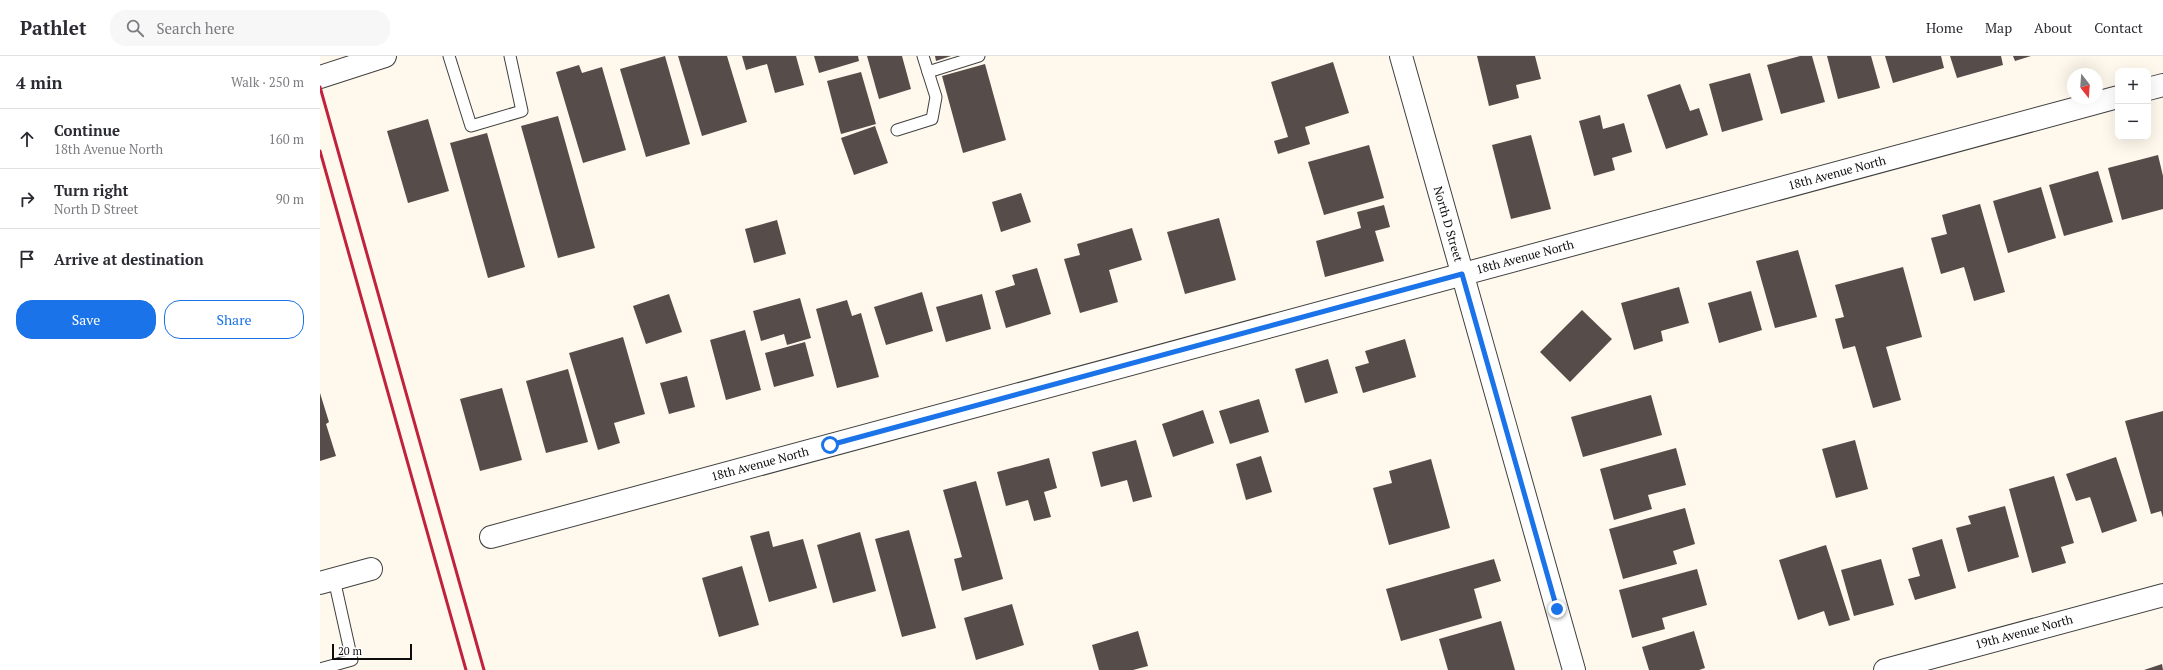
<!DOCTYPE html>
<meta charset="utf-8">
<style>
:root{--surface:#fff;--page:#f7f7f7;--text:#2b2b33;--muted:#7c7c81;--line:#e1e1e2;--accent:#1a73e8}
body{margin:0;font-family:"PT Serif",serif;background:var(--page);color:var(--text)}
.controls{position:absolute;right:12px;top:12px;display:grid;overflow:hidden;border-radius:8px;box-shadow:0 4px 16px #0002}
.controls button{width:36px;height:36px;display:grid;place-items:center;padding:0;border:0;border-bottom:1px solid var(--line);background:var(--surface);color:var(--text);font:20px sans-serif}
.compass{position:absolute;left:1747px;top:12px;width:36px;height:36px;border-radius:50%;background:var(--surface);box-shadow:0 4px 16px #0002;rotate:163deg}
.scale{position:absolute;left:12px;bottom:10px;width:80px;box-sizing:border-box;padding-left:4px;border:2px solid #0d0d0d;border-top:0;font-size:11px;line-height:14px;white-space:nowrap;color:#0d0d0d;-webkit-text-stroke:3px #fff;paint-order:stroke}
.stop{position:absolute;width:12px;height:12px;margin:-9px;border:3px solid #1a73e8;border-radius:50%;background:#fff}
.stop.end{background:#1a73e8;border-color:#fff;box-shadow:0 1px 4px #0008}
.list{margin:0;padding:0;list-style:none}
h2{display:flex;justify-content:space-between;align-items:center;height:52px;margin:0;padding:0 16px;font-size:17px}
h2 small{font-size:13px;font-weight:400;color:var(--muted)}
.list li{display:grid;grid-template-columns:26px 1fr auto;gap:12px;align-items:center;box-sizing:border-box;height:60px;padding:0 16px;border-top:1px solid var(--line)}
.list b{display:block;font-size:15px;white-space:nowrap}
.list p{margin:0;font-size:13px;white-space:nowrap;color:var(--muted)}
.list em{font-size:13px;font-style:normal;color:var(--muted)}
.actions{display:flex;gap:8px;padding:12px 16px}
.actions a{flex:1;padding:9px 0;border:1px solid var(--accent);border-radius:16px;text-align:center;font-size:14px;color:var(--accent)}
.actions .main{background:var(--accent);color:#fff}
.icon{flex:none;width:22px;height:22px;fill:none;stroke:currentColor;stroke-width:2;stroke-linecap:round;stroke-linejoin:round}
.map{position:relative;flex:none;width:1843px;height:614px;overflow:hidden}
header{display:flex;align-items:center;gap:24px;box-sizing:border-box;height:56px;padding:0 20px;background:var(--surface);border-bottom:1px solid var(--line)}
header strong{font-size:19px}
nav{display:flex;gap:22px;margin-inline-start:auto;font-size:14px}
.search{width:280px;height:36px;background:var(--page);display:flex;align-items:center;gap:10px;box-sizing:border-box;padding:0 14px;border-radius:16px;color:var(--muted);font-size:15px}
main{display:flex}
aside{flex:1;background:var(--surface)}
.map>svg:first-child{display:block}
.building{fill:#564c49}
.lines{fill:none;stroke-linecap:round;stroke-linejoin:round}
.service-casing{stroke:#404040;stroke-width:13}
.minor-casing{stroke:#404040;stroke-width:24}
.service{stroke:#fff;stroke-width:11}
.minor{stroke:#fff;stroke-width:22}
.rail{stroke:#c0223e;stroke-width:3}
.route{stroke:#1a73e8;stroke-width:5}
.labels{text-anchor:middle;stroke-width:4;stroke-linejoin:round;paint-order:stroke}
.street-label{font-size:12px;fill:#0d0d0d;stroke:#fff}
</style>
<header>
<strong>Pathlet</strong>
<div class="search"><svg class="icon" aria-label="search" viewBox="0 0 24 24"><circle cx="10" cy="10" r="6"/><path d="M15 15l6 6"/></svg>Search here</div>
<nav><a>Home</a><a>Map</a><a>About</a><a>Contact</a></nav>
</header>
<main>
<aside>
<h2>4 min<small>Walk · 250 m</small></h2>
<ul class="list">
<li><svg class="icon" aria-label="ahead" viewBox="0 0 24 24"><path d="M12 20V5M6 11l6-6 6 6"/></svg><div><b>Continue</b><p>18th Avenue North</p></div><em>160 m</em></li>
<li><svg class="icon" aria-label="right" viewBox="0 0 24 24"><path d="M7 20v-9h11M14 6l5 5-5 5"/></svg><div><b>Turn right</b><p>North D Street</p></div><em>90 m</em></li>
<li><svg class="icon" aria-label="arrive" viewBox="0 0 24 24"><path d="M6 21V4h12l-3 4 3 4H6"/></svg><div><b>Arrive at destination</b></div></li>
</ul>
<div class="actions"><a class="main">Save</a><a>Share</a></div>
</aside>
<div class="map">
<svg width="1843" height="614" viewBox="0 0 1843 614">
<rect width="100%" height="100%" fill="#fff9ed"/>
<!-- building -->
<g class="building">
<polygon points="345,0 370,88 326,101 300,13"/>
<polygon points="358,0 407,0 427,66 382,80"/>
<polygon points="422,0 476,0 484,29 455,37 447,8 426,14"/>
<polygon points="494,0 538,0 539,5 499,17"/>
<polygon points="547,0 582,0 591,33 559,43"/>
<polygon points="615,0 631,0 616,5"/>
<polygon points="1157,0 1215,0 1221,23 1196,29 1199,42 1169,50"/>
<polygon points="1480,0 1492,0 1505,46 1461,58 1447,9"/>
<polygon points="1507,0 1551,0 1560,32 1518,43"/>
<polygon points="1565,0 1621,0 1624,12 1573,27"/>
<polygon points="1630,0 1681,0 1683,9 1637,22"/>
<polygon points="1693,0 1711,0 1695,5"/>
<polygon points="1013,6 1029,57 985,71 990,88 958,98 954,85 968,81 951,26"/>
<polygon points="665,8 686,84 643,97 622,20"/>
<polygon points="259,9 262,17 282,11 306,94 263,107 236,16"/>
<polygon points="541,16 556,68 521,78 507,25"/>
<polygon points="1430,17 1443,64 1402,76 1389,28"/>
<polygon points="1360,28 1370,55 1379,52 1388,79 1346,93 1327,39"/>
<polygon points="1280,59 1283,73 1304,67 1312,96 1292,102 1295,114 1274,120 1259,65"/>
<polygon points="238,60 275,192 238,202 201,70"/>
<polygon points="108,63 129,135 88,147 67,75"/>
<polygon points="555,70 568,107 534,119 521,82"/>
<polygon points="167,77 205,211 168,222 130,87"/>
<polygon points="1211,79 1231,153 1191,163 1172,89"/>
<polygon points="1049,89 1064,142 1004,159 988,106"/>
<polygon points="1838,99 1843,120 1843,153 1802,164 1788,112"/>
<polygon points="1778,115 1793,166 1744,180 1729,129"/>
<polygon points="1721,131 1736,182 1688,197 1673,145"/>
<polygon points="701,137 711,166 681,176 672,146"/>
<polygon points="1660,148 1685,236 1654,245 1644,211 1621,218 1611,182 1627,178 1622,159"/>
<polygon points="1064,149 1070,171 1055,175 1064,205 1005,221 996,185 1041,172 1037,156"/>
<polygon points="899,162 916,224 865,238 847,176"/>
<polygon points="457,164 466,198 434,207 425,173"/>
<polygon points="812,172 822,204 789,214 798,246 760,257 744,203 760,199 757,188"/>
<polygon points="1478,194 1497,261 1455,272 1436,205"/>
<polygon points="1583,211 1602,281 1566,291 1581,344 1553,352 1535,290 1523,293 1515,263 1524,261 1515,229"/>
<polygon points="717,212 731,258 686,272 675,235 695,229 692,219"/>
<polygon points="1359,231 1369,267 1341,275 1343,285 1314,294 1301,247"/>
<polygon points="1431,235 1442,274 1399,287 1388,247"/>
<polygon points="602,236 613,275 566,289 554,251"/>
<polygon points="349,238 362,276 326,288 313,250"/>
<polygon points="662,238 671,273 626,286 616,251"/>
<polygon points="480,242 491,282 467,289 464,278 441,285 433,255"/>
<polygon points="527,244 532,260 541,257 559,321 517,332 496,253"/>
<polygon points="1262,254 1292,283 1250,326 1220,296"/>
<polygon points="425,274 441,334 406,344 390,284"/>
<polygon points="303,281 325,358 294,367 300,387 278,394 249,297"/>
<polygon points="1085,283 1096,321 1043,337 1035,311 1049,307 1045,295"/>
<polygon points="485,286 494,320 454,331 445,297"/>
<polygon points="1008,303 1018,337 985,347 975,313"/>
<polygon points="248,313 268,386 226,397 206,325"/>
<polygon points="367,320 375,351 349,358 340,327"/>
<polygon points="182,332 202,404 160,415 140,343"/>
<polygon points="0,337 9,366 6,368 16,400 0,405"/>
<polygon points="1331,339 1342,379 1263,401 1251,361"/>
<polygon points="939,343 949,376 910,388 899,355"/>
<polygon points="883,354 894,387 853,401 842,368"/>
<polygon points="1843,355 1843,462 1841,455 1831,458 1805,365"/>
<polygon points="816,384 832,441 813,446 807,424 781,431 772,396"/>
<polygon points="1535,384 1548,433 1516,442 1502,393"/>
<polygon points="1356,392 1366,429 1328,439 1332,453 1294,464 1280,413"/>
<polygon points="941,400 952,436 926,444 916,408"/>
<polygon points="1796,401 1817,465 1782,477 1770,441 1756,445 1746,418"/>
<polygon points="729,402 737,432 724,436 731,461 714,465 708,444 686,450 677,416"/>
<polygon points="1111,403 1130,472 1069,489 1053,432 1072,427 1069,415"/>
<polygon points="1734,420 1754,487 1741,491 1746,507 1712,517 1689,433"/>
<polygon points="656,425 683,523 642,535 634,503 642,501 623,434"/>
<polygon points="1685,450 1699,501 1648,516 1636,472 1651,468 1648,460"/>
<polygon points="1365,452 1375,488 1353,495 1357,508 1303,523 1289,473"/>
<polygon points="589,474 616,572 582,581 555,483"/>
<polygon points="449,475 453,491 483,483 497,532 449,546 430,480"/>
<polygon points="540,476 556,535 513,547 497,489"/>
<polygon points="1622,483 1636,532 1595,544 1588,523 1600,520 1592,492"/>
<polygon points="1506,489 1530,564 1509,570 1504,555 1478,564 1459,504"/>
<polygon points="1174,503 1181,525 1154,533 1162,562 1081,585 1066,533"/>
<polygon points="1561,503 1574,549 1534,560 1521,514"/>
<polygon points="422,510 439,569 399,581 382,522"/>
<polygon points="1377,513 1387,549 1342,562 1345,573 1312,582 1299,534"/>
<polygon points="692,548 704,589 656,604 644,562"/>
<polygon points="1181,565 1195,614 1128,614 1119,583"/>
<polygon points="818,575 828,610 813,614 779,614 772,589"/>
<polygon points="1374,575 1385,612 1379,614 1329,614 1322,591"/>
<polygon points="1842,608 1843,614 1824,614"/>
</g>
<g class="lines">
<defs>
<g id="service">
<polyline points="129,0 151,70 202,55 190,0"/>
<polyline points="608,16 659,0"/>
<polyline points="577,74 612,63 616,41 603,0"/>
<polyline points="0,613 32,604 14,523"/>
</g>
<g id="minor">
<polyline points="1081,0 1254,614"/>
<polyline points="0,21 65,0"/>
<polyline points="1828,33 1843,29"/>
<polyline points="171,481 1798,41"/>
<polyline points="0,527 51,513"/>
<polyline points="1565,614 1843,539"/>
</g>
</defs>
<!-- service casing -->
<use href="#service" class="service-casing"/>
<!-- minor casing -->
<use href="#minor" class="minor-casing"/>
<!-- service -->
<use href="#service" class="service"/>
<!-- minor -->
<use href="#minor" class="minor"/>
<!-- rail -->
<g class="rail">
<polyline points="0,31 164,614"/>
<polyline points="0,95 146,614"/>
</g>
</g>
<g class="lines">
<!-- route -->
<polyline class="route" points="510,389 1142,218 1237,553"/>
</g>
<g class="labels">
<!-- street labels -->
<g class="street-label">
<text transform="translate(1517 117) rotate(-15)" y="4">18th Avenue North</text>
<text transform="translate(1128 168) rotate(74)" y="4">North D Street</text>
<text transform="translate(1205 201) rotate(-15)" y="4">18th Avenue North</text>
<text transform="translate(440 408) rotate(-15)" y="4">18th Avenue North</text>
<text transform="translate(1704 576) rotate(-15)" y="4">19th Avenue North</text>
</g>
</g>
</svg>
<div class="controls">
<button>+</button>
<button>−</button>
</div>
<svg class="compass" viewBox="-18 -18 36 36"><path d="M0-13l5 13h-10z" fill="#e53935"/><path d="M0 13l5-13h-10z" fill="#7c7c81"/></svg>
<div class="scale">20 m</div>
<div class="stop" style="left:510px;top:389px"></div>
<div class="stop end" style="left:1237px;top:553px"></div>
</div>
</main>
